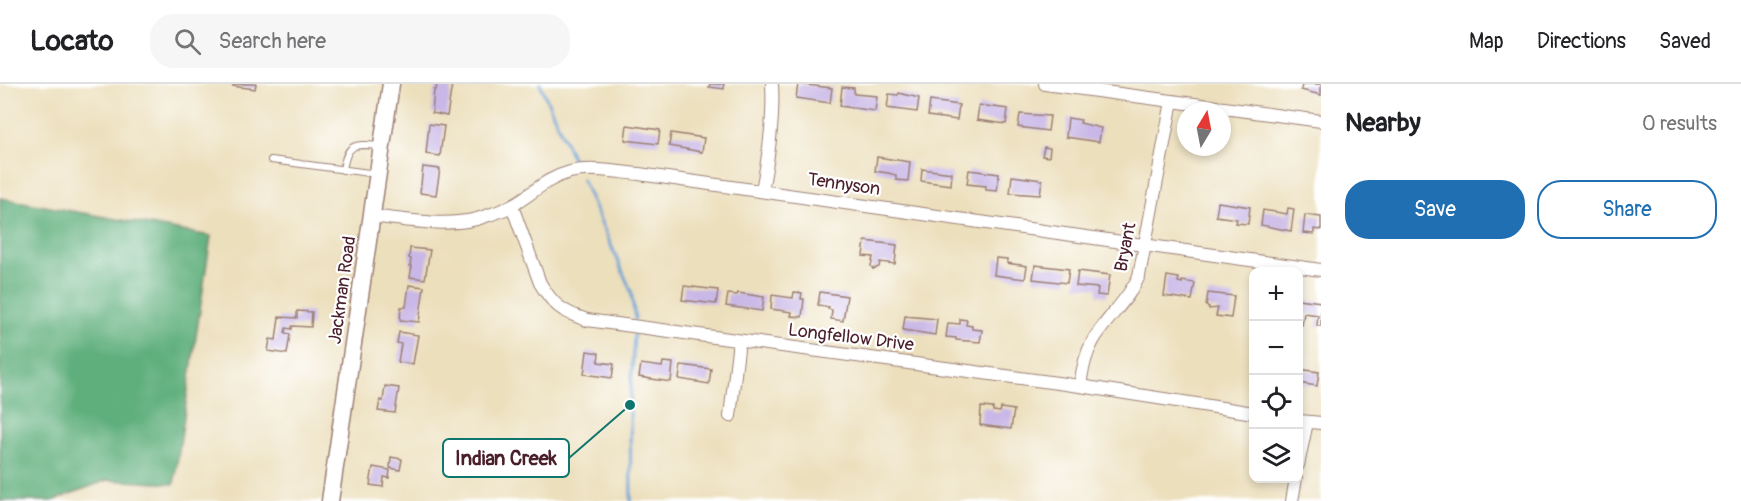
<!DOCTYPE html>
<meta charset="utf-8">
<style>
:root{--surface:#fff;--page:#f6f6f6;--text:#202124;--muted:#757577;--line:#e0e0e0;--accent:#1f6fb2}
body{margin:0;font-family:Pangolin,sans-serif;background:var(--page);color:var(--text)}
.controls{position:absolute;right:18px;bottom:18px;display:grid;overflow:hidden;border-radius:12px;box-shadow:0 3px 9px #0003}
.controls button{width:54px;height:54px;display:grid;place-items:center;padding:0;border:0;border-bottom:2px solid var(--line);background:var(--surface);color:var(--text);font:30px sans-serif}
.compass{position:absolute;left:1177px;top:18px;width:54px;height:54px;border-radius:50%;background:var(--surface);box-shadow:0 3px 9px #0003;rotate:10deg}
.list{margin:0;padding:0;list-style:none}
h2{display:flex;justify-content:space-between;align-items:center;height:78px;margin:0;padding:0 24px;font-size:26px}
h2 small{font-size:20px;font-weight:400;color:var(--muted)}
.actions{display:flex;gap:12px;padding:18px 24px}
.actions a{flex:1;padding:14px 0;border:2px solid var(--accent);border-radius:24px;text-align:center;font-size:21px;color:var(--accent)}
.actions .main{background:var(--accent);color:#fff}
.icon{flex:none;width:33px;height:33px;fill:none;stroke:currentColor;stroke-width:2;stroke-linecap:round;stroke-linejoin:round}
.map{position:relative;flex:none;width:1321px;height:417px;overflow:hidden}
header{display:flex;align-items:center;gap:36px;box-sizing:border-box;height:84px;padding:0 30px;background:var(--surface);border-bottom:2px solid var(--line)}
header strong{font-size:28px}
nav{display:flex;gap:33px;margin-inline-start:auto;font-size:21px}
.search{width:420px;height:54px;background:var(--page);display:flex;align-items:center;gap:15px;box-sizing:border-box;padding:0 21px;border-radius:24px;color:var(--muted);font-size:22px}
main{display:flex}
aside{flex:1;background:var(--surface)}
.map>svg:first-child{display:block}
.forest{fill:#5faf7b;stroke:#546753;stroke-width:1.5}
.lines{fill:none;stroke-linecap:round;stroke-linejoin:round}
.stream{stroke:#67a0d6;stroke-width:3}
.building{fill:#c9b7e7}
.lane-casing{stroke:#9b7f74;stroke-width:8}
.street-casing{stroke:#9b7f74;stroke-width:14}
.secondary-casing{stroke:#9b7f74;stroke-width:19}
.lane{stroke:#fff;stroke-width:6}
.street{stroke:#fff;stroke-width:12}
.secondary{stroke:#fff;stroke-width:16}
.labels{text-anchor:middle;stroke-width:4.5;stroke-linejoin:round;paint-order:stroke}
.street-label{font-size:18px;fill:#4a1f2b;stroke:#fff}
.leader{fill:none;stroke:#0f766e;stroke-width:2}
.callout-dot{fill:#0f766e;stroke:#fff;stroke-width:2}
.callout{fill:#fff;stroke:#0f766e;stroke-width:2}
.callout-label{font-size:20px;text-anchor:middle;font-weight:bold;fill:#4a1f2b}
</style>
<header>
<strong>Locato</strong>
<div class="search"><svg class="icon" aria-label="search" viewBox="0 0 24 24"><circle cx="10" cy="10" r="6"/><path d="M15 15l6 6"/></svg>Search here</div>
<nav><a>Map</a><a>Directions</a><a>Saved</a></nav>
</header>
<main>
<div class="map">
<svg width="1321" height="417" viewBox="0 0 1321 417">
<rect width="100%" height="100%" fill="#fff"/>
<filter id="ink" filterUnits="userSpaceOnUse"><feTurbulence type="fractalNoise" baseFrequency=".0167" numOctaves="2"/><feDisplacementMap in="SourceGraphic" scale="12" xChannelSelector="R" yChannelSelector="G"/><feConvolveMatrix kernelMatrix="1 2 1 2 8 2 1 2 1" color-interpolation-filters="sRGB"/></filter>
<filter id="wash" filterUnits="userSpaceOnUse"><feTurbulence type="fractalNoise" baseFrequency=".008" numOctaves="4" result="noise"/><feDisplacementMap in="SourceGraphic" scale="24" xChannelSelector="R" yChannelSelector="G"/><feGaussianBlur stdDeviation="1.35" result="paint"/><feColorMatrix in="noise" values="0 0 0 0 0 0 0 0 0 0 0 0 0 0 0 0 0 1.4 0 .05"/><feComposite in="paint" operator="in"/></filter>
<g filter="url(#wash)">
<rect width="100%" height="100%" fill="#ecdfbc"/>
<!-- forest -->
<polygon class="forest" points="0,114 211,152 174,400 107,396 52,417 0,417"/>
<g class="lines">
<!-- stream -->
<g class="stream">
<polyline points="540,0 575,80"/>
<polyline points="582,95 631,207 635,235"/>
<polyline points="631,417 630,321 634,251"/>
</g>
</g>
<g id="blocks">
<!-- building -->
<g class="building">
<polygon points="233,0 256,0 255,5 233,2"/>
<polygon points="437,0 452,0 447,32 432,29 434,6 436,6"/>
<polygon points="710,0 724,0 724,5 709,3"/>
<polygon points="798,0 832,4 830,19 796,14"/>
<polygon points="1302,0 1321,0 1321,11 1301,6"/>
<polygon points="842,3 854,4 854,10 877,12 875,27 840,22"/>
<polygon points="899,9 919,14 917,28 887,24 889,10 898,11"/>
<polygon points="930,17 959,21 957,36 928,32"/>
<polygon points="979,21 1008,25 1006,40 977,36"/>
<polygon points="1020,30 1050,32 1048,47 1018,43"/>
<polygon points="1068,34 1081,36 1080,39 1101,44 1099,58 1066,53"/>
<polygon points="429,40 444,42 440,72 426,70"/>
<polygon points="627,41 660,46 658,60 625,56"/>
<polygon points="671,49 704,54 702,68 669,62"/>
<polygon points="1044,63 1050,64 1049,73 1042,72"/>
<polygon points="877,73 910,78 908,97 896,96 896,91 888,89 875,87"/>
<polygon points="423,83 440,85 436,111 420,109"/>
<polygon points="922,85 952,89 951,101 921,97"/>
<polygon points="969,86 999,90 997,107 986,106 986,102 967,100"/>
<polygon points="1012,92 1042,96 1040,111 1010,109"/>
<polygon points="1218,118 1250,123 1248,140 1236,139 1237,135 1216,132"/>
<polygon points="1288,124 1294,125 1291,147 1261,141 1263,126 1287,130"/>
<polygon points="1305,131 1321,133 1321,146 1314,145 1314,150 1303,149"/>
<polygon points="865,157 897,161 895,180 880,178 879,183 873,185 871,182 873,173 863,172"/>
<polygon points="410,164 430,166 425,195 410,193 412,182 410,182 411,175 409,174"/>
<polygon points="996,174 1007,175 1007,179 1027,182 1025,195 994,191"/>
<polygon points="1035,181 1069,185 1067,199 1033,195"/>
<polygon points="1078,187 1110,191 1107,212 1097,211 1098,204 1076,202"/>
<polygon points="1167,192 1179,194 1178,198 1182,199 1182,197 1195,199 1192,216 1164,212"/>
<polygon points="409,201 424,203 419,238 400,236 401,223 406,223"/>
<polygon points="684,202 718,206 716,220 682,216"/>
<polygon points="794,208 802,209 801,215 804,215 802,233 791,232 792,228 771,225 772,211 793,214"/>
<polygon points="820,208 847,212 843,237 831,235 832,226 828,225 829,223 818,221"/>
<polygon points="738,209 764,213 762,227 726,222 728,210 737,211"/>
<polygon points="1208,209 1234,212 1231,234 1216,232 1218,224 1209,225 1209,223 1206,222"/>
<polygon points="1298,215 1321,218 1321,242 1317,242 1318,231 1304,229 1302,241 1298,240"/>
<polygon points="297,227 312,228 311,243 292,242 292,245 286,244 285,249 290,250 287,270 268,267 270,255 276,256 279,233 297,234"/>
<polygon points="905,232 937,235 935,251 903,246"/>
<polygon points="960,235 967,236 966,241 972,242 972,245 982,246 980,258 956,256 956,254 946,253 948,239 960,240"/>
<polygon points="399,248 418,251 413,280 398,278 401,260 397,259"/>
<polygon points="587,267 599,269 598,278 614,280 612,294 584,290"/>
<polygon points="663,278 673,279 671,298 639,293 641,280 662,283"/>
<polygon points="681,281 711,285 709,300 679,295"/>
<polygon points="1298,285 1319,288 1317,302 1298,299"/>
<polygon points="385,302 399,304 395,329 378,327 380,316 383,317"/>
<polygon points="981,323 993,324 993,327 1000,328 1001,324 1014,326 1011,345 980,341"/>
<polygon points="391,373 402,375 400,386 390,384"/>
<polygon points="373,383 390,386 389,394 384,393 383,403 370,401"/>
</g>
</g>
</g>
<g filter="url(#ink)">
<use href="#blocks" fill-opacity="0" stroke="#9b7f74" stroke-width="1.5"/>
<g class="lines">
<defs>
<g id="lane">
<polyline points="271,76 377,90"/>
<path d="M343,86C347,59 354,60 379,62"/>
</g>
<g id="street">
<polyline points="1045,0 1321,37"/>
<path d="M762,106C769,71 774,36 772,0"/>
<path d="M512,122L540,199C553,221 562,228 587,236L1080,302L1254,329"/>
<path d="M372,132C404,136 445,143 477,135C488,131 501,128 511,122C533,110 544,95 570,88C592,83 617,88 639,90L1321,186"/>
<path d="M1080,302C1082,286 1085,271 1093,257C1106,234 1128,217 1139,192L1172,17"/>
<polyline points="730,332 739,257"/>
<polyline points="1300,337 1321,339"/>
<polyline points="1298,381 1307,338"/>
<polyline points="1292,417 1296,394"/>
</g>
<polyline id="secondary" points="330,417 391,0"/>
</defs>
<!-- lane casing -->
<use href="#lane" class="lane-casing"/>
<!-- street casing -->
<use href="#street" class="street-casing"/>
<!-- secondary casing -->
<use href="#secondary" class="secondary-casing"/>
<!-- lane -->
<use href="#lane" class="lane"/>
<!-- street -->
<use href="#street" class="street"/>
<!-- secondary -->
<use href="#secondary" class="secondary"/>
</g>
</g>
<g class="labels">
<!-- street labels -->
<g class="street-label">
<text transform="translate(844 100) rotate(8)" y="6">Tennyson</text>
<text transform="translate(1125 163) rotate(-79)" y="6">Bryant</text>
<text transform="translate(342 206) rotate(-82)" y="6">Jackman Road</text>
<text transform="translate(851 253) rotate(7)" y="6">Longfellow Drive</text>
</g>
</g>
<!-- callouts -->
<path class="leader" d="M630 321L569 374"/>
<circle class="callout-dot" cx="630" cy="321" r="6"/>
<rect class="callout" x="443" y="355" width="126" height="38" rx="6"/>
<g class="callout-label">
<text x="506" y="381">Indian Creek</text>
</g>
</svg>
<div class="controls">
<button>+</button>
<button>−</button>
<button><svg class="icon" aria-label="locate" viewBox="0 0 24 24"><circle cx="12" cy="12" r="6"/><path d="M12 2v4M12 18v4M2 12h4M18 12h4"/></svg></button>
<button><svg class="icon" aria-label="layers" viewBox="0 0 24 24"><path d="M12 4l9 5-9 5-9-5zM3 14l9 5 9-5"/></svg></button>
</div>
<svg class="compass" viewBox="-18 -18 36 36"><path d="M0-13l5 13h-10z" fill="#e53935"/><path d="M0 13l5-13h-10z" fill="#757577"/></svg>
</div>
<aside>
<h2>Nearby<small>0 results</small></h2>
<ul class="list">
</ul>
<div class="actions"><a class="main">Save</a><a>Share</a></div>
</aside>
</main>
